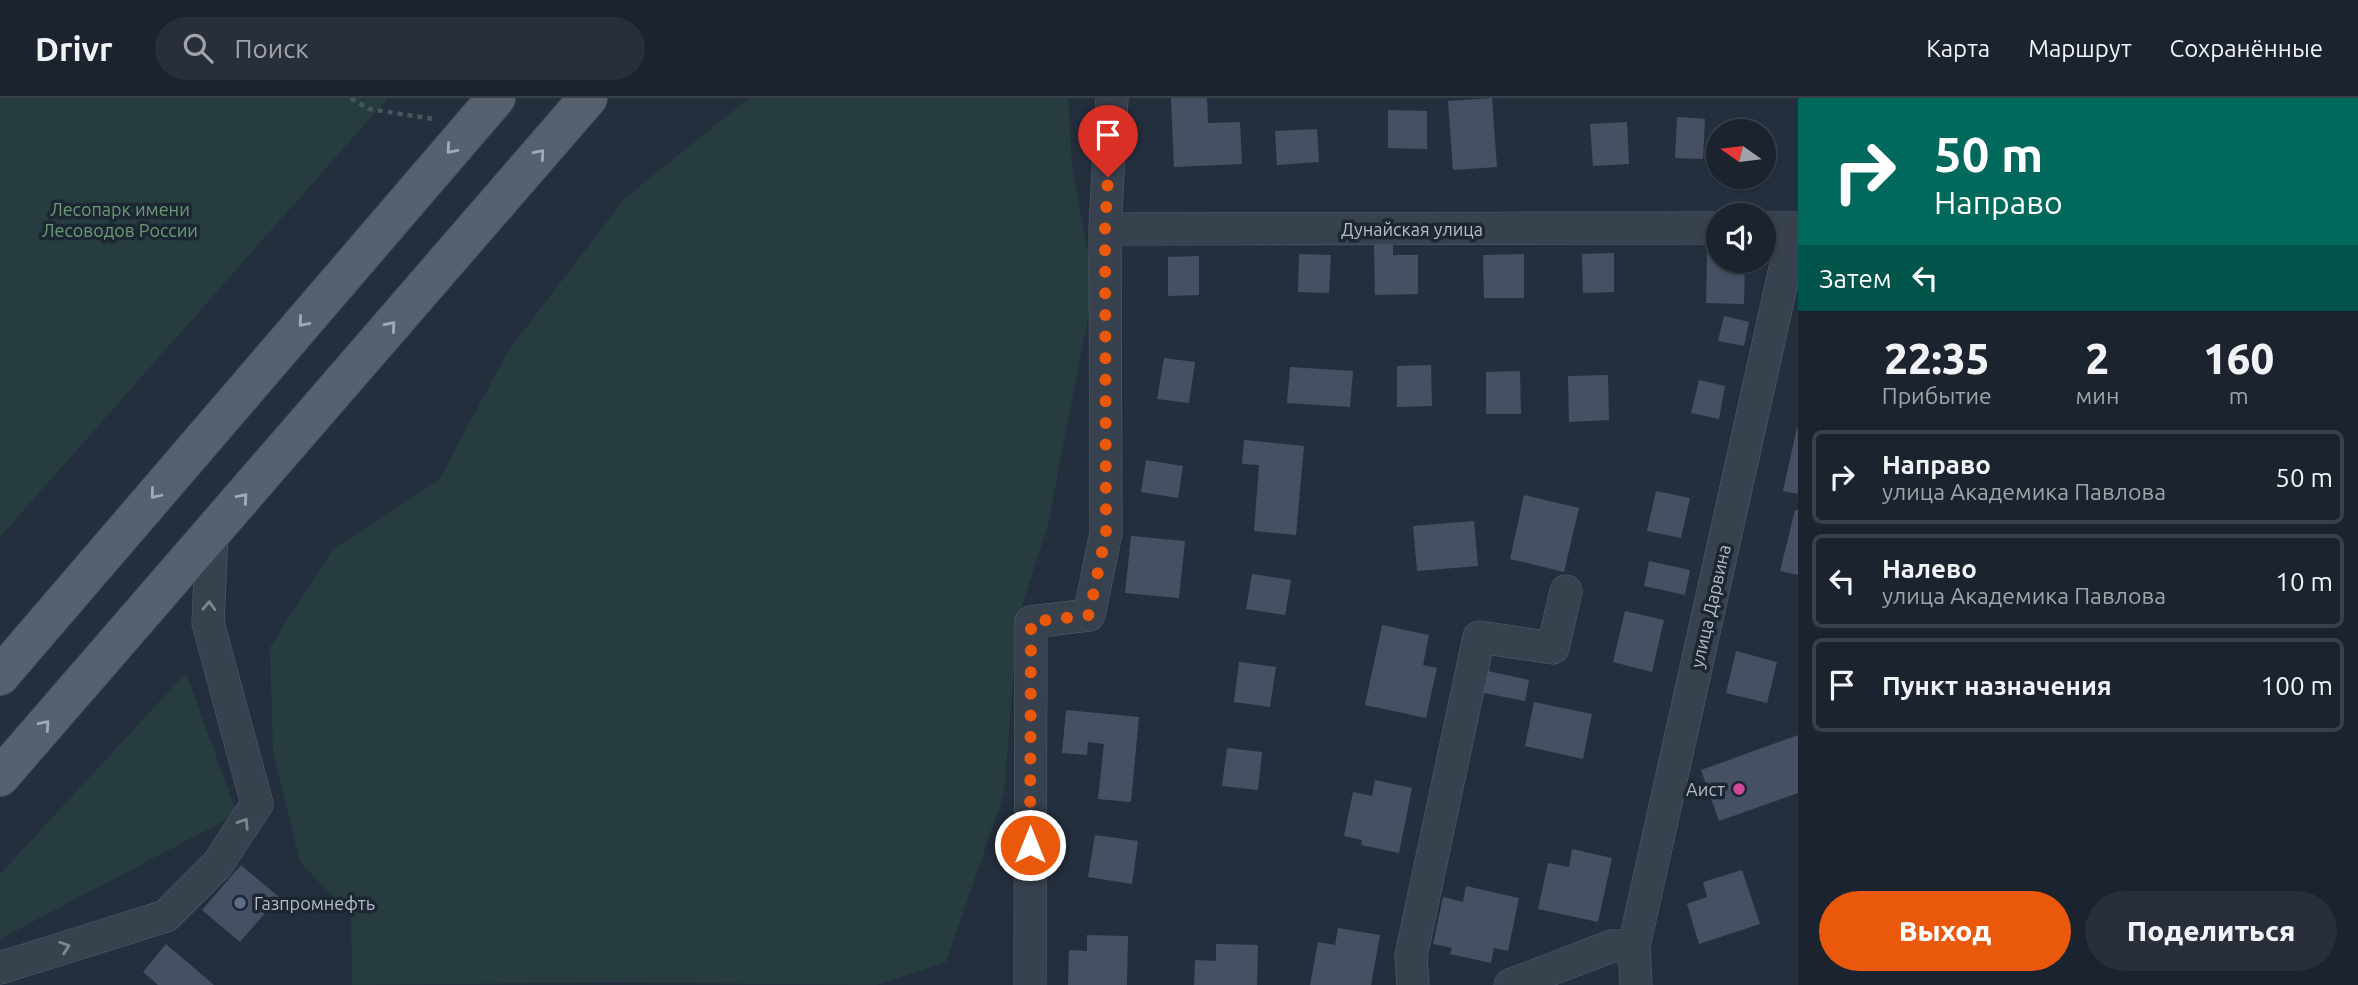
<!DOCTYPE html>
<html lang="ru">
<meta charset="utf-8">
<style>
body{margin:0;font-family:Ubuntu,sans-serif;background:#282f3a;color:#f1f3f6;height:100vh;display:flex;flex-direction:column;font-size:26px;white-space:nowrap}
*{box-sizing:border-box;margin:0}
p{font-size:23px;color:#a0a4aa}
.icon{flex:none;width:38px;height:38px;fill:none;stroke:currentColor;stroke-width:2;stroke-linecap:round;stroke-linejoin:round}
.map{position:relative;flex:1;overflow:hidden}
.side{display:flex;flex-direction:column;background:#1b232e;width:560px}
.side>*{flex:none}
.guide{background:#00695c;color:#fff;overflow:hidden}
.needle{width:46px;rotate:284deg}
.tools{position:absolute;left:1706px;top:21px;display:grid;gap:14px}
.tools a{display:grid;place-items:center;width:70px;height:70px;border-radius:50%;background:#1b232e;box-shadow:0 2px 5px #0004,0 0 0 2px #39404a;font-size:35px}
.pin{position:absolute;display:grid;place-items:center;width:60px;height:60px;color:#fff;margin:-72px -30px;border-radius:50% 50% 50% 0;rotate:-45deg;box-shadow:0 0 7px #0007}
.pin .icon{rotate:45deg}
.me{position:absolute;width:77px;margin:-38px;rotate:0deg;stroke-linejoin:round;filter:drop-shadow(0 0 5px #0008)}
.turn{display:flex;align-items:center;gap:24px;height:147px;padding:0 21px;font-size:32px}
.turn .icon{width:91px;height:91px;stroke-width:2.5}
.turn b{display:block;font-size:49px;line-height:60px}
.then{display:flex;align-items:center;height:66px;padding:0 21px;background:#0003;gap:14px;font-size:26px}
.eta{display:flex;justify-content:space-evenly;align-items:center;height:119px;text-align:center}
.eta b{font-size:42px;font-weight:800;line-height:49px}
.primary-button{display:flex;gap:14px;margin-top:auto;padding:14px 21px}
.primary-button a{flex:1;height:80px;border-radius:42px;background:#ea580c;color:#fff;font-size:28px;font-weight:800;line-height:80px;text-align:center}
.primary-button a+a{background:#282f3a;color:#f1f3f6}
ul{padding:0;list-style:none}
li{display:flex;align-items:center;gap:21px;height:94px;margin:0 14px 10px;padding:0 7px;border:4px solid #39404a;border-radius:10px}
li div{flex:1}
li b{display:block;font-size:26px}
li em{font-style:normal}
header{display:flex;align-items:center;gap:42px;box-sizing:border-box;height:98px;padding:0 35px;background:#1b232e;border-bottom:2px solid #39404a}
header strong{font-size:33px}
nav{display:flex;gap:38px;margin-inline-start:auto;font-size:24px}
.search{width:490px;height:63px;background:#282f3a;display:flex;align-items:center;gap:18px;box-sizing:border-box;padding:0 24px;border-radius:38px;color:#a0a4aa;font-size:26px}
main{display:flex;flex:1;min-height:0}
.map>svg:first-child{display:block}
.green{fill:#263c3f}
.building{fill:#455162}
.lines{fill:none;stroke-linecap:round;stroke-linejoin:round}
.minor-casing{stroke:#565f6c;stroke-width:33}
.major-casing{stroke:#414a57;stroke-width:40}
.path{stroke:#44595c;stroke-width:4.5;stroke-dasharray:5 5;stroke-linecap:butt}
.minor{stroke:#38414e;stroke-width:32}
.major{stroke:#56606e;stroke-width:38}
.oneway{stroke:#a1aab7}
.oneway2{stroke:#7c8592}
.route{stroke:#ea580c;stroke-width:12;stroke-dasharray:0 21.6}
.hotel-dot{fill:#d1479c;stroke:#1d2633;stroke-width:2.5}
.service-dot{fill:#5c6f8a;stroke:#1d2633;stroke-width:2.5}
.labels{text-anchor:middle;dominant-baseline:central;stroke-width:7;stroke-linejoin:round;paint-order:stroke}
.park-label{font-size:18px;fill:#6b9a76;stroke:#1d2633}
.street-label{font-size:18px;fill:#b4bcc9;stroke:#1d2633}
.poi-label{font-size:18px;fill:#b4bcc9;stroke:#1d2633;text-anchor:end}
</style>
<header>
<strong>Drivr</strong>
<div class="search"><svg class="icon" aria-label="search" viewBox="0 0 24 24"><circle cx="10" cy="10" r="6"/><path d="M15 15l6 6"/></svg>Поиск</div>
<nav><a>Карта</a><a>Маршрут</a><a>Сохранённые</a></nav>
</header>
<main>
<div class="map">
<svg width="1798" height="887" viewBox="0 0 1798 887">
<rect width="100%" height="100%" fill="#242f3e"/>
<path class="green" d="M0 0H388L0 439Z
M749 0H1068L1072 68 1094 188 1048 427 1018 520 1004 696 946 864 876 887 609 884 352 887 351 818 300 764 273 655 270 549 333 451 439 382 508 253 625 100Z
M186 575 237 716 0 841V776Z"/>
<path class="building" d="M1171 0H1207L1208 25 1240 24 1242 66 1174 69Z
M1492 0 1497 69 1453 72 1448 3Z
M1388 12 1427 13V51L1388 50Z
M1677 19 1705 21 1703 61 1675 60Z
M1627 24 1629 66 1593 68 1590 26Z
M1722 25 1760 28 1759 33H1721Z
M1317 31 1319 64 1277 67 1275 33Z
M1393 145V157H1418V196L1375 197 1374 146Z
M1614 155V194L1583 195 1582 156Z
M1299 156 1331 157 1329 195 1298 194Z
M1524 156V200H1484L1483 157Z
M1707 156H1718V163H1745L1744 206 1706 205Z
M1199 158V197L1168 198V159Z
M1724 218 1749 224 1744 248 1718 243Z
M1164 260 1195 264 1189 305 1157 301Z
M1431 267 1432 308 1397 309V268Z
M1290 269 1353 273 1350 309 1287 305Z
M1520 273 1521 316H1486V274Z
M1608 277 1609 322 1569 324 1568 278Z
M1699 282 1725 288 1719 321 1691 315Z
M1797 330H1798V396L1783 393Z
M1244 342 1304 348 1296 437 1254 433 1259 367 1242 366Z
M1146 362 1183 368 1178 400 1141 394Z
M1656 393 1690 400 1681 440 1647 433Z
M1524 397 1579 410 1564 474 1510 461Z
M1795 412H1798V477L1780 473Z
M1474 423 1478 468 1417 473 1413 428Z
M1131 438 1185 443 1179 500 1125 495Z
M1649 463 1690 472 1685 497 1644 488Z
M1252 476 1291 482 1285 517 1246 511Z
M1625 513 1664 522 1652 574 1613 564Z
M1382 527 1429 537 1423 567 1437 570 1426 620 1365 607Z
M1736 553 1777 564 1767 605 1726 595Z
M1239 564 1276 569 1270 609 1234 604Z
M1483 572 1529 582 1525 603 1479 594Z
M1534 604 1592 616 1583 661 1525 648Z
M1066 612 1139 619 1131 704 1098 701 1104 646 1088 644 1087 657 1062 655Z
M1798 637V695L1719 723 1701 672Z
M1227 650 1262 654 1258 692 1222 688Z
M1375 682 1412 690 1399 755 1361 747 1362 742 1344 738 1353 694 1372 698Z
M1095 737 1138 743 1132 786 1088 779Z
M1572 751 1612 760 1598 824 1538 811 1548 765 1569 769Z
M241 767 279 799 240 844 202 812Z
M1742 772 1760 826 1699 846 1687 806 1707 799 1703 784Z
M1466 788 1519 800 1508 853 1494 850 1491 865 1450 856 1452 850 1433 846 1443 799 1463 804Z
M1338 830 1380 837 1371 887H1310L1318 844 1335 847Z
M1087 837 1128 838 1127 887H1068L1069 852 1087 853Z
M166 846 214 887H158L143 874Z
M1216 846 1258 847 1257 887H1194L1195 862 1216 863Z"/>
<g class="lines">
<defs>
<path id="minor" d="M1764 130H1798
M1105 131 1718 130
M0 870 166 818 217 767 257 706 208 525 212 435
M1030 887 1031 524 1089 517 1106 435 1105 131 1112 0
M1413 887 1411 858 1479 539 1553 550 1566 493
M1510 887 1612 848H1634
M1636 887 1634 848 1794 130"/>
<path id="major" d="M0 578 496 0
M0 679 588 0"/>
</defs>
<use href="#minor" class="minor-casing"/>
<use href="#major" class="major-casing"/>
<path class="path" d="M351 0 369 11 434 21"/>
<use href="#minor" class="minor"/>
<use href="#major" class="major"/>
</g>
<defs><path id="oneway-chevron" d="M-2-3.5L2.5 0L-2 3.5" fill="none" stroke-width="1.6" stroke-linecap="round" stroke-linejoin="round" transform="scale(1.75)"/></defs>
<g class="oneway">
<use href="#oneway-chevron" transform="translate(451 51) rotate(131)"/>
<use href="#oneway-chevron" transform="translate(540 56) rotate(-49)"/>
<use href="#oneway-chevron" transform="translate(303 224) rotate(131)"/>
<use href="#oneway-chevron" transform="translate(391 228) rotate(-49)"/>
<use href="#oneway-chevron" transform="translate(155 396) rotate(130)"/>
<use href="#oneway-chevron" transform="translate(243 400) rotate(-49)"/>
<use href="#oneway-chevron" transform="translate(45 627) rotate(-49)"/>
</g>
<g class="oneway2">
<use href="#oneway-chevron" transform="translate(209 508) rotate(-88)"/>
<use href="#oneway-chevron" transform="translate(244 725) rotate(-57)"/>
<use href="#oneway-chevron" transform="translate(65 849) rotate(-18)"/>
</g>
<g class="lines">
<path class="route" d="M1030 747 1031 524 1089 517 1106 435 1105 131 1108 79"/>
</g>
<circle class="hotel-dot" cx="1739" cy="691" r="7"/>
<circle class="service-dot" cx="240" cy="805" r="7"/>
<g class="labels">
<g class="park-label">
<text x="120" y="111">Лесопарк имени<tspan x="120" dy="21">Лесоводов России</tspan></text>
</g>
<g class="street-label">
<text x="1412" y="131">Дунайская улица</text>
<text transform="translate(1710 508) rotate(-77)">улица Дарвина</text>
</g>
<g class="poi-label">
<text x="1725" y="691">Аист</text>
<text x="254" y="805" text-anchor="start">Газпромнефть</text>
</g>
</g>
</svg>
<div class="tools">
<a><svg class="needle" viewBox="-14 -14 28 28"><path d="M0-13l5 13h-10z" fill="#e53935"/><path d="M0 13l5-13h-10z" fill="#a0a4aa"/></svg></a>
<a><svg class="icon" aria-label="sound" viewBox="0 0 24 24"><path d="M4 9h4l5-4v14l-5-4H4zM17 9q2 3 0 6"/></svg></a>
</div>
<div class="pin" style="left:1108px;top:79px;background:#d93025"><svg class="icon" aria-label="arrive" viewBox="0 0 24 24"><path d="M6 21V4h12l-3 4 3 4H6"/></svg></div>
<svg class="me" style="left:1030px;top:747px" viewBox="-20 -20 40 40"><circle r="17" fill="#ea580c" stroke="#fff" stroke-width="3"/><path d="M0-11L8 9 0 5-8 9z" fill="#fff"/></svg>
</div>
<section class="side">
<div class="guide">
<div class="turn"><svg class="icon" aria-label="right" viewBox="0 0 24 24"><path d="M7 20v-9h11M14 6l5 5-5 5"/></svg><div><b>50 m</b>Направо</div></div>
<div class="then">Затем<svg class="icon" aria-label="left" viewBox="0 0 24 24"><path d="M17 20v-9H6M10 6l-5 5 5 5"/></svg></div>
</div>
<div class="eta">
<div><b>22:35</b><p>Прибытие</p></div>
<div><b>2</b><p>мин</p></div>
<div><b>160</b><p>m</p></div>
</div>
<ul>
<li><svg class="icon" aria-label="right" viewBox="0 0 24 24"><path d="M7 20v-9h11M14 6l5 5-5 5"/></svg><div><b>Направо</b><p>улица Академика Павлова</p></div><em>50 m</em></li>
<li><svg class="icon" aria-label="left" viewBox="0 0 24 24"><path d="M17 20v-9H6M10 6l-5 5 5 5"/></svg><div><b>Налево</b><p>улица Академика Павлова</p></div><em>10 m</em></li>
<li><svg class="icon" aria-label="arrive" viewBox="0 0 24 24"><path d="M6 21V4h12l-3 4 3 4H6"/></svg><div><b>Пункт назначения</b></div><em>100 m</em></li>
</ul>
<div class="primary-button"><a>Выход</a><a>Поделиться</a></div>
</section>
</main>
